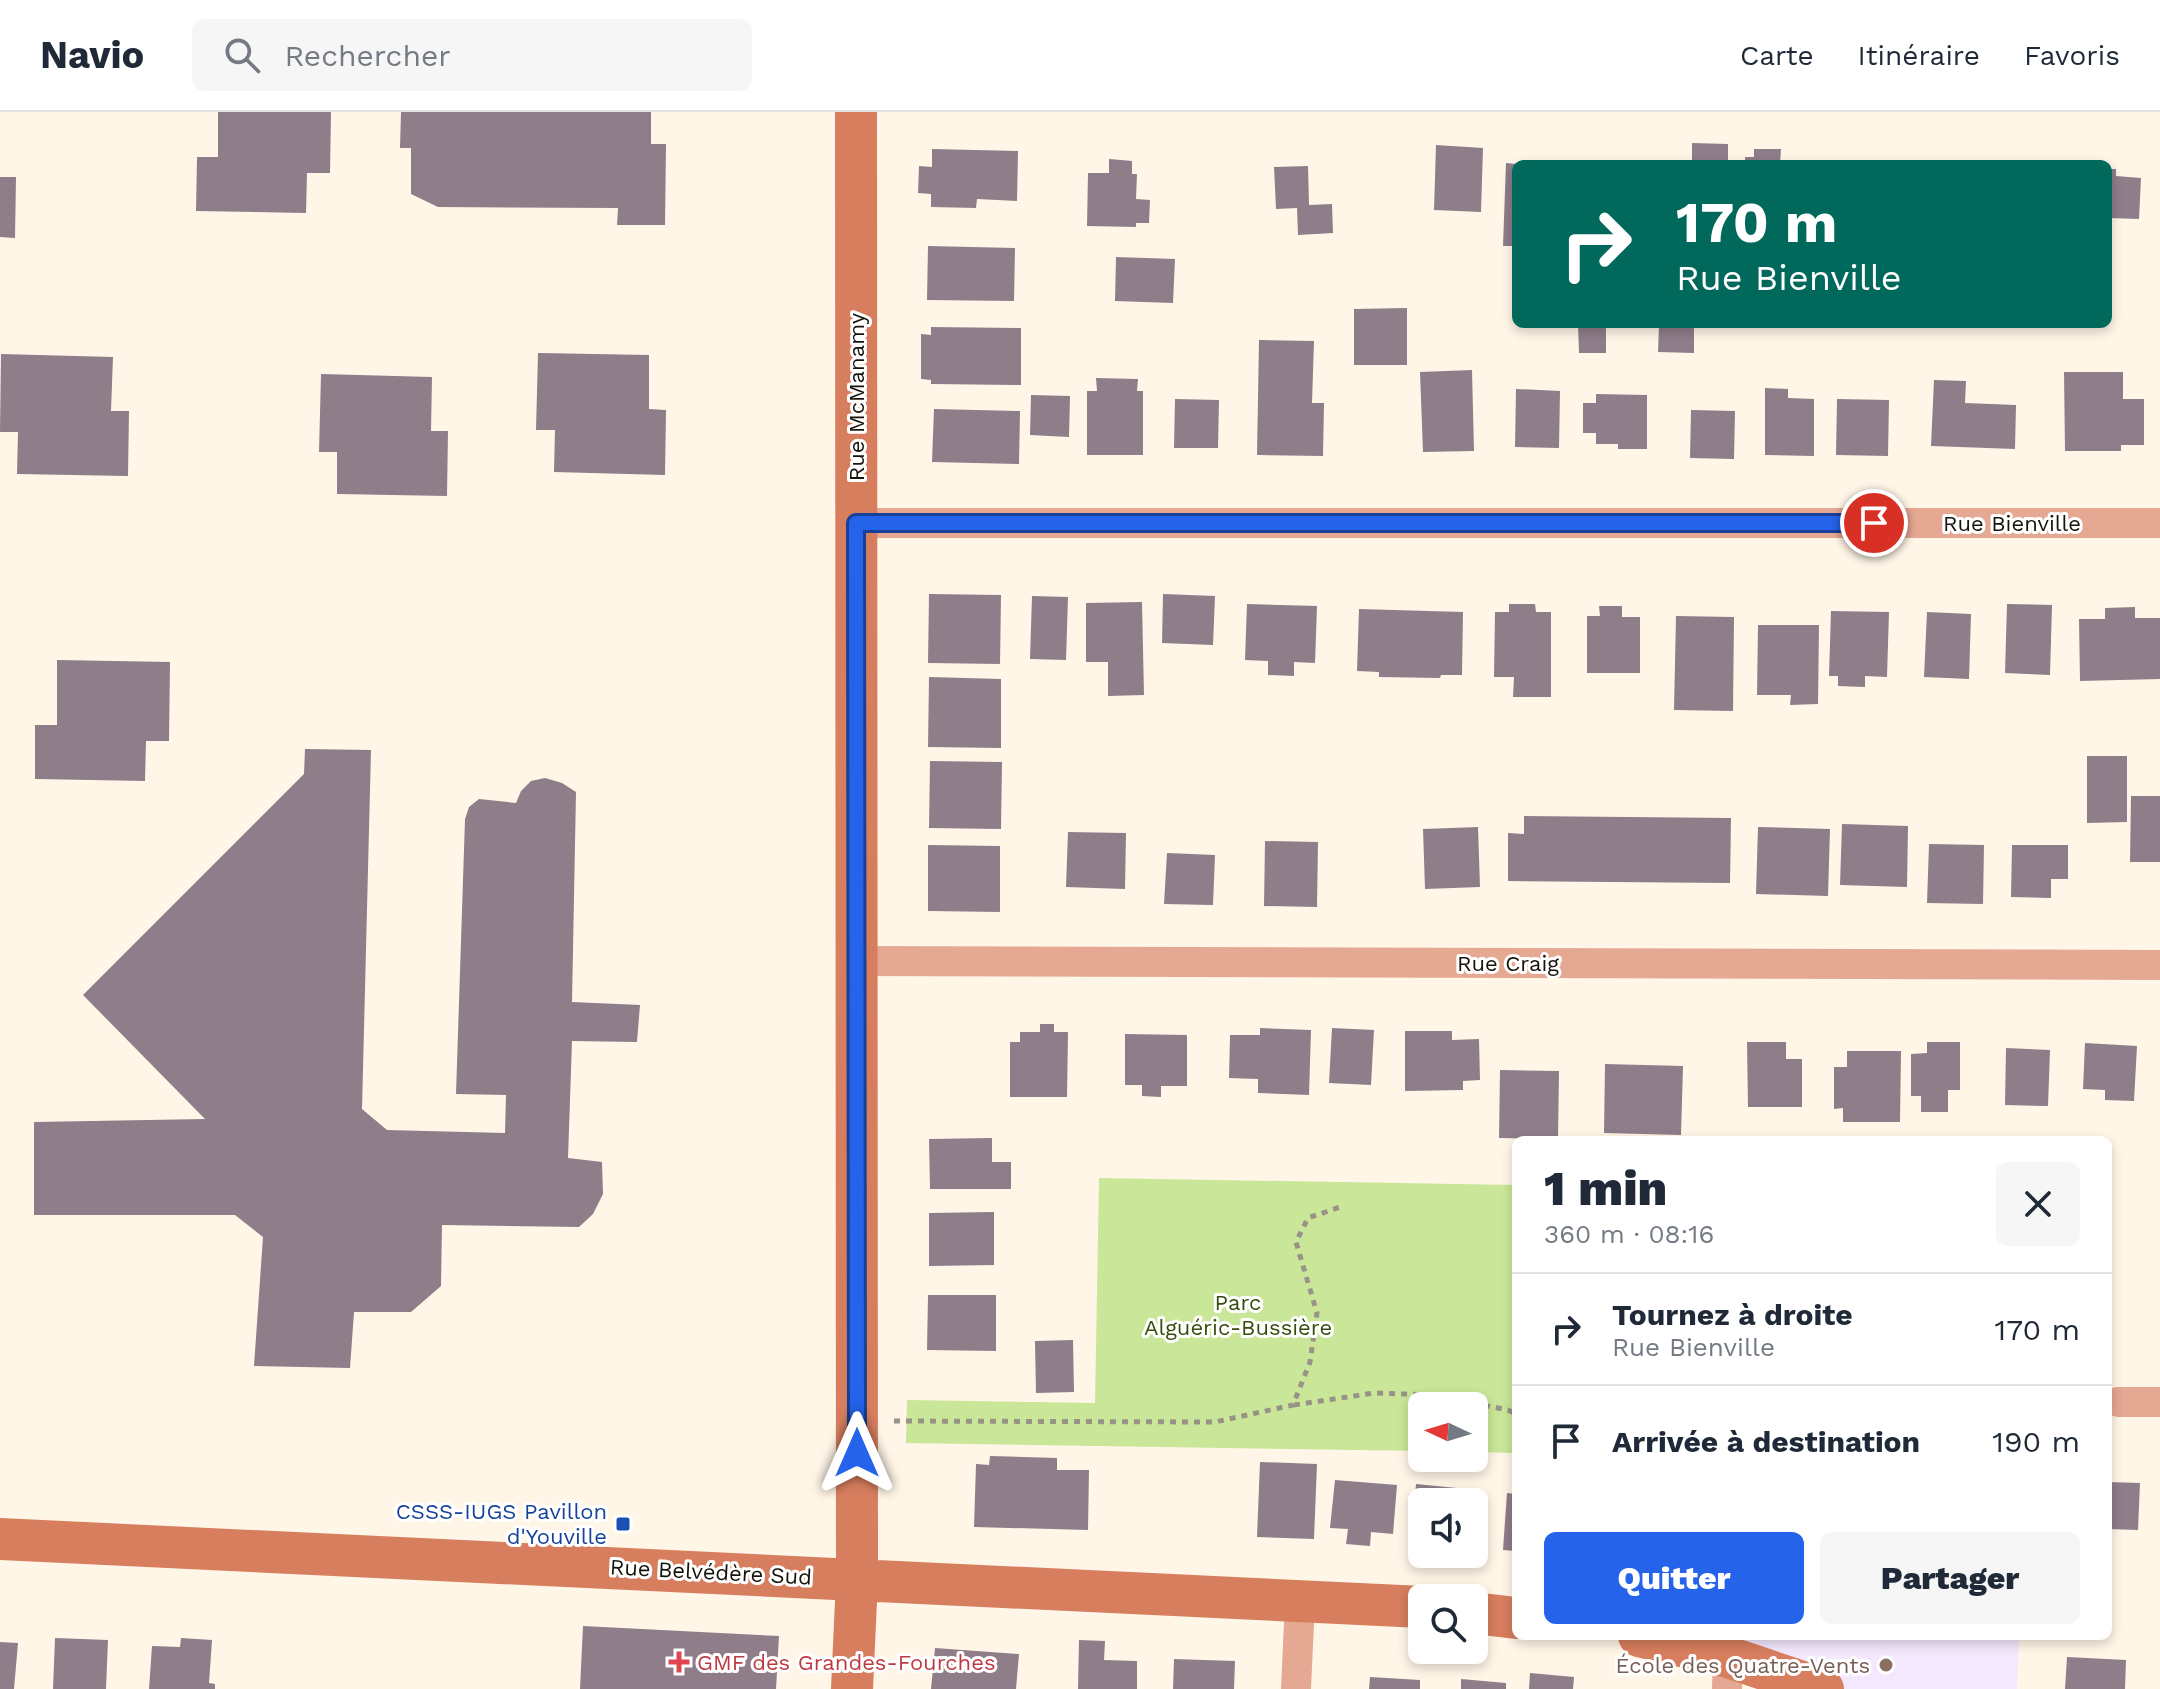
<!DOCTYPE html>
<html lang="fr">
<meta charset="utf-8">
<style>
body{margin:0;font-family:"Work Sans",sans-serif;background:#f6f6f7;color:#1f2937;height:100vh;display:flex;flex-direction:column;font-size:30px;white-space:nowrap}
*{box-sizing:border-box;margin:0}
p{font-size:26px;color:#747a83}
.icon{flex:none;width:44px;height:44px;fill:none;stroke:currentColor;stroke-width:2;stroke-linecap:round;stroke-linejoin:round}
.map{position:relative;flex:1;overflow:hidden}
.drawer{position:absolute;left:1512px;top:1024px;width:600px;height:504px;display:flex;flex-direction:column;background:#fff;border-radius:12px;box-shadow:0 4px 12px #0003}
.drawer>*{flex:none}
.hud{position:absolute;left:1512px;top:48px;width:600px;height:168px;border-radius:12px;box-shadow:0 4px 12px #0003;background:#00695c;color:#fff;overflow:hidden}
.needle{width:52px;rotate:274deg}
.buttons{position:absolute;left:1408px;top:1280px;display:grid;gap:16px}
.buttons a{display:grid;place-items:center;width:80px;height:80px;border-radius:12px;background:#fff;box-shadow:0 4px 12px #0003;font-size:40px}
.pin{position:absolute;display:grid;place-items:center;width:68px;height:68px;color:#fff;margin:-34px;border:4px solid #fff;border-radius:50%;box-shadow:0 2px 8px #0007}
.me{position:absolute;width:88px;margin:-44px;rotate:0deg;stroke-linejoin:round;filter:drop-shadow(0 0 6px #0008)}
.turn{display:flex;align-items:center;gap:28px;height:168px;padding:0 32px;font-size:36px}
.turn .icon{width:104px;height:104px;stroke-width:2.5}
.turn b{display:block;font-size:56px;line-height:68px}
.round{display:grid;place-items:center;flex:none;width:84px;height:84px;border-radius:12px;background:#f6f6f7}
.head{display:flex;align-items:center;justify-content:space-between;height:136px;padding:0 32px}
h1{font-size:48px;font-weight:800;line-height:60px}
.primary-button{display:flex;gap:16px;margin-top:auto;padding:16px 32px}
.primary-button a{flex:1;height:92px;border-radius:12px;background:#2563eb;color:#fff;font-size:32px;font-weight:800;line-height:92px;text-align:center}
.primary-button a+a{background:#f6f6f7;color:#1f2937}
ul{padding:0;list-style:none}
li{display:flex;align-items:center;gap:24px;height:112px;padding:0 32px;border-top:2px solid #e0e1e3}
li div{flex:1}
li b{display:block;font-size:30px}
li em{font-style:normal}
header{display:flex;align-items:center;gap:48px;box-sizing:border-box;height:112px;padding:0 40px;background:#fff;border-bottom:2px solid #e0e1e3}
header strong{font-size:38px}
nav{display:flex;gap:44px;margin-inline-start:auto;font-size:28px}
.search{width:560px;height:72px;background:#f6f6f7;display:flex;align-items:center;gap:20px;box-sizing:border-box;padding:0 28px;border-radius:12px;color:#747a83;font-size:30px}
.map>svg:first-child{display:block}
.education{fill:#f3e8fd}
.green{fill:#cae799}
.building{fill:#8f7d89}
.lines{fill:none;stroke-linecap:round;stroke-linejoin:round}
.path{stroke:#999287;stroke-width:5;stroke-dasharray:6 6;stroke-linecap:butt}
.street{stroke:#e5a892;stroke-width:30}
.secondary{stroke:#d77e5e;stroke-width:42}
.route-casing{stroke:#184099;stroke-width:20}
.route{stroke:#2563eb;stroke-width:14}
.transit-dot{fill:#1a4fb4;stroke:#fff;stroke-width:3}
.health-dot{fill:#e0444e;stroke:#fff;stroke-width:3}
.education-dot{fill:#8d6e63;stroke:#fff;stroke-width:3}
.labels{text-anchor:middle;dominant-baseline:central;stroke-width:6;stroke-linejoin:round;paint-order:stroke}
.street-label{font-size:22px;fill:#16120c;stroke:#fff}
.park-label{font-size:22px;fill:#394b0d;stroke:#fff}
.transit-label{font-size:22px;fill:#164399;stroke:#fff;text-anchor:end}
.health-label{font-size:22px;fill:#be3a42;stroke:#fff;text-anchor:start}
.education-label{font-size:22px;fill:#785e54;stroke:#fff;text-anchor:end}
</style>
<header>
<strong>Navio</strong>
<div class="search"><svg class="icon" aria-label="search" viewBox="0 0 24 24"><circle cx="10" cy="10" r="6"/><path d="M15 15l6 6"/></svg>Rechercher</div>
<nav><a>Carte</a><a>Itinéraire</a><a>Favoris</a></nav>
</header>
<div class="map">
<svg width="2160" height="1577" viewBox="0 0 2160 1577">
<rect width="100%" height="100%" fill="#fff6e7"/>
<path class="education" d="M1729 1524H2019L2017 1577H1823Z"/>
<path class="green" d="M1099 1066 1516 1073V1341L1474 1340V1294H1422V1339L906 1331 907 1288 1095 1291Z"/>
<path class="building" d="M218 0H331L330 61H307L306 101 196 99 197 45H218Z
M401 0H651V32H666L665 113H617L618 96 438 95 411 82V36H400Z
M1692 31 1728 32V52H1692Z
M1436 33 1483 36 1481 100 1434 98Z
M932 37 1018 39 1017 89 977 87 976 96 931 95V82L918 81 919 54 932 55Z
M1754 37H1781L1780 52H1745V45H1754Z
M1109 47 1132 49V62H1137L1136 87 1150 88 1149 111H1136V115L1087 114 1088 61H1109Z
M1506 51 1516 52V134H1503Z
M1308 54 1309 93 1332 92 1333 121 1298 123 1297 96 1276 97 1274 55Z
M2108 57H2116V64L2141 66 2139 107 2108 106Z
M0 65H16L15 126 0 125Z
M928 134 1015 136 1014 189 927 188Z
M1116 145 1175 147 1173 191 1115 189Z
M1407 196V253H1354V197Z
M1578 212H1606V241H1579Z
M1659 212H1694V241L1658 240Z
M931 215 1021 216V273L931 272V268L921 267V222L931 223Z
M1259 228 1314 229 1312 291H1324L1323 344 1257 343Z
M538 241 649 243V297L666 298 665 363 554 360 555 318H536Z
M1 242 113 245 111 299H129L128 364 17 362 18 320H0Z
M1472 258 1474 339 1423 340 1420 260Z
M2064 260H2123V287H2144V333H2121V339H2065Z
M321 262 432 265 431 319H448L447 384 337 382V340H319Z
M1096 266 1138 267 1137 279H1143V343H1087V279H1097Z
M1934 268 1966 269 1965 291 2016 293 2015 337 1931 334Z
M1765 276 1788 277V286L1814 287V344L1765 343Z
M1516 277 1560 279 1559 336 1515 335Z
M1596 282 1647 283V337H1618V332H1596V321H1583V291H1596Z
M1031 283 1070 284 1069 325 1030 323Z
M1175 287 1219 288 1218 336H1174Z
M1837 287 1889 288 1888 344 1836 343Z
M934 297 1020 299 1019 352 932 350Z
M1691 298 1735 299 1734 347 1690 346Z
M929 482 1001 483 1000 552 928 551Z
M1163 482 1215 484 1213 533 1162 531Z
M1032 484 1068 485 1066 548 1030 547Z
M1142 490 1144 583 1108 584V550H1086V491Z
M1247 492 1317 494 1315 551 1294 550V564L1268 563V549L1245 548Z
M1509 492H1535L1536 500H1551V585H1513L1514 565H1494L1495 500H1509Z
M2007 492 2052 493 2050 563 2005 561Z
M1599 494H1622V505H1640V561H1587V504H1600Z
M2135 495V506H2160V567L2080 569 2079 507H2105V496Z
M1359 497 1463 500 1462 563H1441L1440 566 1379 565V560L1357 559Z
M1831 499 1889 500 1887 565 1865 564V575L1838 574V564H1829Z
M1927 500 1971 502 1969 567 1924 565Z
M1676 504 1734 505 1733 599 1674 598Z
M1758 513H1819L1818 592 1790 593 1791 583H1757Z
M57 548 170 550 169 629H146L145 669 35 667V613H57Z
M929 565 1001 567V636L928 635Z
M305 637 371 638 362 997 387 1018 505 1021 506 983 456 982 465 707 469 695 479 687 516 691 521 679 531 669 545 666 562 671 576 680 572 890 640 893 637 930 572 929 568 1046 602 1050 603 1082 593 1102 579 1115 442 1113 441 1174 411 1200H354L350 1256 254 1254 263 1125 235 1103H34V1010L205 1007 83 883 304 662Z
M2087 644H2127V710L2087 711Z
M930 649 1002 650 1001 717 929 716Z
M2131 684H2160V750H2130Z
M1524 704 1731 706 1730 771 1508 769V721L1524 722Z
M1842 712 1908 714 1907 775 1840 773Z
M1478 715 1480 775 1425 777 1423 717Z
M1758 715 1830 717 1828 784 1756 782Z
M1068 720 1126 721 1125 777 1066 775Z
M1265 729 1318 730 1317 795 1264 794Z
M1929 732 1984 733 1983 792 1927 791Z
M928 733 1000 734V800L928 799Z
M2012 733H2068V767H2051V786L2011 785Z
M1167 741 1215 743 1213 793 1164 792Z
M1040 912H1054V920H1068L1067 985H1010V930H1020V920H1040Z
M1260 916 1311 918 1309 983 1258 981V967L1229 966 1230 923H1260Z
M1332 916 1374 918 1371 973 1329 971Z
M1405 919H1452V928L1479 927 1480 968 1463 969V978L1405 979Z
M1125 922 1187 923V974H1161V985L1142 984V973H1125Z
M1747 930H1786V947H1802V995H1748Z
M1927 930H1960V978H1948V1000H1921V984H1911V942L1927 941Z
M2085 931 2137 934 2134 989 2105 988V978L2083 977Z
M2006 936 2050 938 2048 994 2005 993Z
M1847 939H1901L1900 1010H1843V996L1834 997V955H1847Z
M1605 952 1683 954 1681 1023 1604 1021Z
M1500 958 1559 959 1558 1027 1499 1026Z
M992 1026V1050H1011V1077H930L929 1027Z
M994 1100V1153L929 1154V1101Z
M928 1183H996V1239L927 1238Z
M1073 1228 1074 1280 1036 1281 1035 1229Z
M990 1344 1057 1346V1358H1089L1088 1418 974 1415 976 1352 989 1353Z
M1260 1350 1317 1352 1314 1427 1257 1425Z
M1335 1368 1397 1373 1393 1422 1371 1420 1370 1434 1346 1432 1348 1417 1330 1416Z
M2108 1370 2140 1371 2138 1418 2108 1417Z
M1416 1372 1477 1378 1476 1390H1422V1441L1410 1440Z
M1507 1381 1516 1382V1439L1503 1438Z
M583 1514 779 1524 776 1577H580Z
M55 1526 108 1528 106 1577H53Z
M181 1526 212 1528 209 1571 215 1572V1577H149L152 1534 180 1535Z
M1079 1528 1105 1529 1104 1548 1137 1549V1577H1078Z
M0 1530 18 1531 14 1577H0Z
M935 1536 1019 1542 1016 1577H931Z
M2067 1545 2126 1548 2125 1577H2065Z
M1174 1547 1235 1549 1234 1577H1173Z
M1530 1561 1574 1565 1573 1577H1529Z
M1370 1565 1420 1568V1577H1369Z
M1461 1567 1506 1571V1577H1461Z"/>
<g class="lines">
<path class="path" d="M1294 1293 1374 1281 1433 1283 1508 1298 1516 1302
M894 1309 1215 1310 1293 1293 1310 1250 1317 1201 1296 1130 1308 1106 1343 1094"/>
<path class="street" d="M856 411H2160
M857 849 2160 853
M2118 1290H2160
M1296 1577 1300 1489
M1727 1577 1728 1545"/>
<path class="secondary" d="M0 1427 1422 1495
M1474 1501 1516 1506
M1639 1524 1728 1545 1823 1577
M852 1577 857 1467 856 0"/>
</g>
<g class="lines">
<defs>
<path id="route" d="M857 1341 856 411H1874"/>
</defs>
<use href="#route" class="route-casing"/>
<use href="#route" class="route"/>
</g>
<rect class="transit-dot" x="615" y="1404" width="16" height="16" rx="4"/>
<path class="health-dot" d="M675 1538h8v8h8v8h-8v8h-8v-8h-8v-8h8z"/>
<circle class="education-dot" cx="1886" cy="1553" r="8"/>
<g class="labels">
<g class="street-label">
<text transform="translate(856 285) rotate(-90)">Rue McManamy</text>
<text x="2012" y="411">Rue Bienville</text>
<text x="1508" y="851">Rue Craig</text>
<text transform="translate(711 1460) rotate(3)">Rue Belvédère Sud</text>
</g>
<g class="park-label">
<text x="1238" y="1190">Parc<tspan x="1238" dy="25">Alguéric-Bussière</tspan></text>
</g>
<g class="transit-label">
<text x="607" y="1399">CSSS-IUGS Pavillon<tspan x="607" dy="25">d'Youville</tspan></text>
</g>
<g class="health-label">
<text x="697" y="1550">GMF des Grandes-Fourches</text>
</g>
<g class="education-label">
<text x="1870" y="1553">École des Quatre-Vents</text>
</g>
</g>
</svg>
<div class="buttons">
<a><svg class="needle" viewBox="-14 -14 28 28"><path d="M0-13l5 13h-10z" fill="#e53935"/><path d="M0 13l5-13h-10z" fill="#747a83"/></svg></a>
<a><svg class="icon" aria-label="sound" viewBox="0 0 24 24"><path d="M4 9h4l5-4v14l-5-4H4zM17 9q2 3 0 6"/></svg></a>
<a><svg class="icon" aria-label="search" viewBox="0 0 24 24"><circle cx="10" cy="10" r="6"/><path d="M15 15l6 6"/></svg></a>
</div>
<div class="pin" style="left:1874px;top:411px;background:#d93025"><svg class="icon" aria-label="arrive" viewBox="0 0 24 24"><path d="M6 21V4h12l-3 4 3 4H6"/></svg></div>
<svg class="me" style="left:857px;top:1341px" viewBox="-20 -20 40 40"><path d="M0-17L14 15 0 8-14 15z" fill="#2563eb" stroke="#fff" stroke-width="4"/></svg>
<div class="hud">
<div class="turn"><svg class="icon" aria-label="right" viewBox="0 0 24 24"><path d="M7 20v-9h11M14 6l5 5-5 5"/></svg><div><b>170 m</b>Rue Bienville</div></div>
</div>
<section class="drawer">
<div class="head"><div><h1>1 min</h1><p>360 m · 08:16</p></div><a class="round"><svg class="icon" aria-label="close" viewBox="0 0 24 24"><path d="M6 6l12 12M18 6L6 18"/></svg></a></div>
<ul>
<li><svg class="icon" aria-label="right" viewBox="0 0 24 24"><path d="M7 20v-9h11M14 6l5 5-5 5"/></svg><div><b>Tournez à droite</b><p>Rue Bienville</p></div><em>170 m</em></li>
<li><svg class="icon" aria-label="arrive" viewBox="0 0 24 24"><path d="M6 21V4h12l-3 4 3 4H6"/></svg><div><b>Arrivée à destination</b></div><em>190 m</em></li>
</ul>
<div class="primary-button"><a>Quitter</a><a>Partager</a></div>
</section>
</div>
